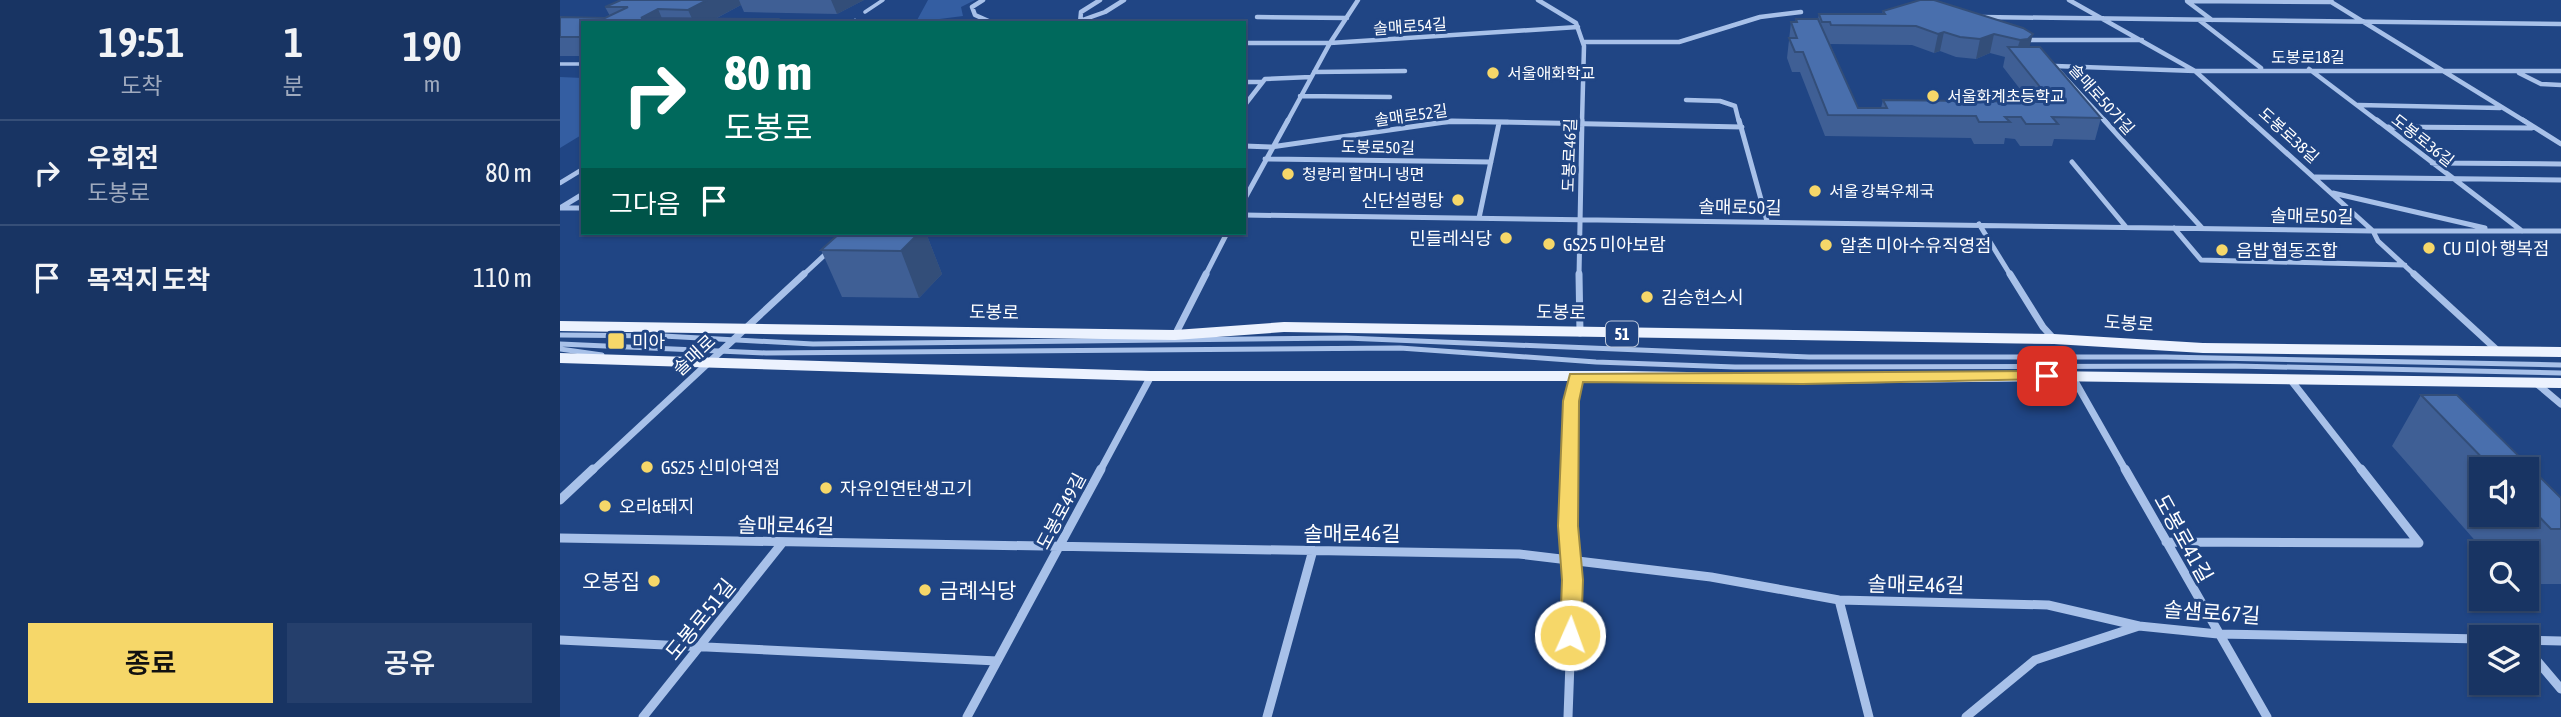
<!DOCTYPE html>
<html lang="ko">
<meta charset="utf-8">
<style>
body{margin:0;font-family:"Asap Condensed","Noto Sans KR",sans-serif;background:#253f6c;color:#f1f3f6;height:100vh;display:flex;flex-direction:column;font-size:26px;white-space:nowrap}
*{box-sizing:border-box;margin:0}
p{font-size:23px;color:#9faabe}
.icon{flex:none;width:38px;height:38px;fill:none;stroke:currentColor;stroke-width:2;stroke-linecap:round;stroke-linejoin:round}
.map{position:relative;flex:1;overflow:hidden}
.details{display:flex;flex-direction:column;background:#183463;width:560px}
.details>*{flex:none}
.top-card{position:absolute;left:21px;top:21px;width:665px;height:214px;border-radius:0px;box-shadow:0 2px 5px #0004,0 0 0 2px #364f78;background:#00695c;color:#fff;overflow:hidden}
.buttons{position:absolute;left:1909px;top:457px;display:grid;gap:14px}
.buttons a{display:grid;place-items:center;width:70px;height:70px;border-radius:0px;background:#183463;box-shadow:0 2px 5px #0004,0 0 0 2px #364f78;font-size:35px}
.pin{position:absolute;display:grid;place-items:center;width:60px;height:60px;color:#fff;margin:-30px;border-radius:14px;box-shadow:0 4px 10px #0006}
.me{position:absolute;width:77px;margin:-38px;rotate:2deg;stroke-linejoin:round;filter:drop-shadow(0 0 5px #0008)}
.turn{display:flex;align-items:center;gap:24px;height:147px;padding:0 28px;font-size:32px}
.turn .icon{width:91px;height:91px;stroke-width:2.5}
.turn b{display:block;font-size:49px;line-height:60px}
.then{display:flex;align-items:center;height:66px;padding:0 28px;background:#0003;gap:14px;font-size:26px}
.eta{display:flex;justify-content:space-evenly;align-items:center;height:119px;text-align:center}
.eta b{font-size:42px;font-weight:600;line-height:49px}
.action{display:flex;gap:14px;margin-top:auto;padding:14px 28px}
.action a{flex:1;height:80px;border-radius:0px;background:#f6d769;color:#111;font-size:28px;font-weight:600;line-height:80px;text-align:center}
.action a+a{background:#253f6c;color:#f1f3f6}
ul{padding:0;list-style:none}
li{display:flex;align-items:center;gap:21px;height:105px;padding:0 28px;border-top:2px solid #364f78}
li div{flex:1}
li b{display:block;font-size:26px}
li em{font-style:normal}
main{display:flex;flex:1;min-height:0}
.map>svg:first-child{display:block}
.green{fill:#345ea2}
.lines{fill:none;stroke-linecap:round;stroke-linejoin:round}
.lane-far2{stroke:#a8c1e9;stroke-width:3.5}
.lane-far1{stroke:#a8c1e9;stroke-width:4.5}
.lane{stroke:#a8c1e9;stroke-width:5}
.street-far3{stroke:#a8c1e9;stroke-width:4.5}
.street-far2{stroke:#a8c1e9;stroke-width:5}
.street-far1{stroke:#a8c1e9;stroke-width:7}
.street{stroke:#a8c1e9;stroke-width:9}
.primary{fill:#ecf2fe;fill-rule:evenodd}
.wall{fill:#3f5f95;fill-rule:evenodd}
.shaded-wall{fill:#334e79}
.building{fill:#496fad;stroke:#334e79;stroke-width:2}
.route{fill:#f6d769;stroke:#a08c44;stroke-width:2}
.poi-dot{fill:#f6d769;stroke:#204584;stroke-width:2.5}
.labels{text-anchor:middle;dominant-baseline:central;stroke-width:6;stroke-linejoin:round;paint-order:stroke}
.far-street-label{font-size:16px;fill:#fff;stroke:#204584}
.far-poi-label{font-size:16px;fill:#fff;stroke:#204584;text-anchor:start}
.shield{fill:#204584;stroke:#bcc7da;stroke-width:2}
.shield-label{font-size:16px;font-weight:bold;fill:#fff}
.poi-label{font-size:18px;fill:#fff;stroke:#204584;text-anchor:start}
.street-label{font-size:18px;fill:#fff;stroke:#204584}
.near-street-label{font-size:21px;fill:#fff;stroke:#204584}
.near-poi-label{font-size:21px;fill:#fff;stroke:#204584;text-anchor:end}
</style>
<main>
<section class="details">
<div class="eta">
<div><b>19:51</b><p>도착</p></div>
<div><b>1</b><p>분</p></div>
<div><b>190</b><p>m</p></div>
</div>
<ul>
<li><svg class="icon" aria-label="right" viewBox="0 0 24 24"><path d="M7 20v-9h11M14 6l5 5-5 5"/></svg><div><b>우회전</b><p>도봉로</p></div><em>80 m</em></li>
<li><svg class="icon" aria-label="arrive" viewBox="0 0 24 24"><path d="M6 21V4h12l-3 4 3 4H6"/></svg><div><b>목적지 도착</b></div><em>110 m</em></li>
</ul>
<div class="action"><a>종료</a><a>공유</a></div>
</section>
<div class="map">
<svg width="2001" height="717" viewBox="0 0 2001 717">
<rect width="100%" height="100%" fill="#204584"/>
<path class="green" d="M368 0H415L401 7 403 16 356 22Z
M0 77 23 78V134L0 148Z"/>
<g class="lines">
<path class="lane-far2" d="M305 12 323 0
M0 64H23"/>
<path class="lane-far1" d="M0 183 23 169"/>
<path class="lane" d="M0 335 103 336 253 344 786 338 1249 357H1605L2001 365
M0 344 206 353 840 348 1036 362 1175 367 1675 366 2001 373
M0 349 42 355"/>
<path class="street-far3" d="M423 0 412 7 415 15 433 23
M978 0 1016 23 1024 46 1022 122
M1509 0 1635 71 1692 122
M1768 0 1966 122
M1627 1 1772 2
M1628 2 1652 20
M697 17 787 18
M1421 17 2001 24
M1639 20 1701 68
M293 23 295 21
M514 23 545 12 564 0
M520 23 521 12 540 0
M1464 40H1582
M1023 42H1119L1200 17 1241 12
M684 43H770L1018 27
M1495 66 1635 71H2001
M1749 69 1819 122
M1498 70 1546 122
M754 72 845 71
M1959 73 1981 84 2001 85
M684 82H702
M740 96 830 97
M1126 100 1160 101 1175 106 1179 122
M1798 105 1940 108
M684 106 705 79 751 77
M727 122 770 43 798 0
M884 122H948"/>
<path class="street-far2" d="M1179 120 1207 221
M1544 120 1642 228
M1690 120 1813 231 1818 241 1856 276
M1817 120 1962 231
M1963 120 2001 144
M1827 127 1972 128
M684 146 711 147 892 121 1182 127
M705 159 931 162
M1512 162 1566 227
M1872 163 2001 164
M1755 177 2001 180
M1773 193 1925 228
M684 200 728 120
M0 208 23 194
M1 208H23
M684 215 1813 231H2001
M919 218 939 123
M1419 224 1451 276
M1614 228 1641 260 1845 265
M242 276 270 250
M645 276 667 233
M1019 276 1022 120"/>
<path class="street-far1" d="M1019 274 1020 333
M1450 274 1483 327 1494 339
M1854 274 1938 351
M615 335 646 274
M1512 376 1566 471
M1730 379 1802 471
M1976 383 2001 404
M32 471 244 274
M540 471 591 376
M1009 471 1011 401 1015 377"/>
<path class="street" d="M1565 469 1707 717
M0 500 33 469
M0 538 959 554 1151 577 1279 600 1488 605 1579 626
M1606 542 1859 543 1801 469
M1279 600 1309 717
M0 640 437 661
M1967 640 2001 641
M1967 649 2001 689
M83 717 223 542
M407 717 541 469
M707 717 753 550
M1008 717 1013 580 1008 526 1009 469
M1406 717 1475 660 1579 626 1658 634 1922 639"/>
<path class="primary" d="M0 321 615 330 724 322 1494 334 1643 343 2001 347V357L1643 353 1494 344 724 332 615 340 0 331Z
M0 353 591 371H1065L1243 374 1487 371 2001 378V388L1487 381 1243 384 1065 381H591L0 363Z"/>
</g>
<path class="wall" d="M61 0H304L277 14 184 12 181 5 155 19 23 23V56H0V17L45 18 50 16 45 7Z
M1323 11 1463 28 1469 47 1541 118 1535 140 1494 139 1492 146H1460L1455 139 1445 138 1444 144H1414L1411 138 1265 136 1240 72H1232L1227 58 1231 22H1235L1236 19H1258L1259 14H1322ZM1270 44 1352 45 1374 53 1380 51 1396 57 1416 59 1430 53 1445 57 1443 67 1470 102 1323 100 1321 108H1298Z
M280 233H366L382 274 359 298 282 297 261 250Z
M1861 395H1897L2001 498V584H1967V553H1926L1832 446ZM1922 469H1967V514H1922Z"/>
<path class="shaded-wall" d="M147 0H179L181 5 147 23H134L128 10Z
M271 0H304L277 14Z
M98 9 104 23 81 18Z
M1384 32 1380 51 1374 53 1378 34Z
M1434 34 1430 53 1416 59 1420 39Z
M1473 34 1468 53 1455 56 1460 40Z
M359 233H366L382 274 359 298 341 251Z"/>
<path class="building" d="M61 0H147L128 10 98 9 81 18 217 19 210 23H23V37H0V17L45 18 68 7H45Z
M1360 0H1374L1463 28 1473 34 1468 39 1460 40 1434 34 1420 39 1400 37 1384 32 1378 34 1356 26 1271 25 1270 22H1262L1259 14H1325L1323 11Z
M1236 19H1258L1298 108H1327L1323 100 1492 102 1448 47H1480L1541 118 1492 117 1498 124H1466L1461 117H1445L1450 122H1419L1416 116 1268 115 1243 52H1235L1229 38H1237L1231 22H1237Z
M280 233H359L341 251 261 250Z
M1861 395H1897L2001 498V529H1991L1967 504V469H1933Z"/>
<path class="route" d="M1487 371 1495 376 1492 379 1243 384 1023 382 1019 401 1018 526 1023 580 1021 635 1018 641 1010 643 1003 641 1000 635 1002 580 998 526 1003 401 1010 374Z"/>
<g class="poi-dot">
<circle cx="933" cy="73" r="7"/>
<circle cx="1373" cy="96" r="7"/>
<circle cx="728" cy="174" r="7"/>
<circle cx="1255" cy="191" r="7"/>
<circle cx="898" cy="200" r="7"/>
<circle cx="946" cy="238" r="7"/>
<circle cx="989" cy="244" r="7"/>
<circle cx="1266" cy="245" r="7"/>
<circle cx="1869" cy="248" r="7"/>
<circle cx="1662" cy="250" r="7"/>
<circle cx="1087" cy="297" r="7"/>
<rect x="47" y="332" width="18" height="18" rx="3.5"/>
<circle cx="87" cy="467" r="7"/>
<circle cx="266" cy="488" r="7"/>
<circle cx="45" cy="506" r="7"/>
<circle cx="94" cy="581" r="7"/>
<circle cx="365" cy="590" r="7"/>
</g>
<g class="labels">
<g class="far-street-label">
<text transform="translate(850 26) rotate(-4)">솔매로54길</text>
<text x="1748" y="57">도봉로18길</text>
<text transform="translate(1542 99) rotate(48)">솔매로50가길</text>
<text transform="translate(851 115) rotate(-8)">솔매로52길</text>
<text transform="translate(1729 135) rotate(42)">도봉로38길</text>
<text transform="translate(1863 140) rotate(38)">도봉로36길</text>
<text transform="translate(818 147) rotate(1)">도봉로50길</text>
<text transform="translate(1009 155) rotate(-88)">도봉로46길</text>
</g>
<g class="far-poi-label">
<text x="947" y="73">서울애화학교</text>
<text x="1387" y="96">서울화계초등학교</text>
<text x="742" y="174">청량리 할머니 냉면</text>
<text x="1269" y="191">서울 강북우체국</text>
</g>
<rect class="shield" x="1046" y="321.5" width="32" height="25" rx="5"/>
<g class="shield-label">
<text x="1062" y="334">51</text>
</g>
<g class="poi-label">
<text x="884" y="200" text-anchor="end">신단설렁탕</text>
<text x="932" y="238" text-anchor="end">민들레식당</text>
<text x="1003" y="244">GS25 미아보람</text>
<text x="1280" y="245">알촌 미아수유직영점</text>
<text x="1883" y="248">CU 미아 행복점</text>
<text x="1676" y="250">음밥 협동조합</text>
<text x="1101" y="297">김승현스시</text>
<text x="72" y="341">미아</text>
<text x="101" y="467">GS25 신미아역점</text>
<text x="280" y="488">자유인연탄생고기</text>
<text x="59" y="506">오리&amp;돼지</text>
</g>
<g class="street-label">
<text transform="translate(1180 207) rotate(1)">솔매로50길</text>
<text transform="translate(1752 216) rotate(1)">솔매로50길</text>
<text transform="translate(434 312) rotate(1)">도봉로</text>
<text transform="translate(1001 312) rotate(1)">도봉로</text>
<text transform="translate(1569 323) rotate(4)">도봉로</text>
<text transform="translate(134 355) rotate(-43)">솔매로</text>
<text transform="translate(501 511) rotate(-62)">도봉로49길</text>
</g>
<g class="near-street-label">
<text transform="translate(226 525) rotate(1)">솔매로46길</text>
<text x="792" y="533">솔매로46길</text>
<text transform="translate(1624 538) rotate(61)">도봉로41길</text>
<text transform="translate(1356 584) rotate(1)">솔매로46길</text>
<text transform="translate(1652 612) rotate(4)">솔샘로67길</text>
<text transform="translate(140 619) rotate(-51)">도봉로51길</text>
</g>
<g class="near-poi-label">
<text x="80" y="581">오봉집</text>
<text x="379" y="590" text-anchor="start">금례식당</text>
</g>
</g>
</svg>
<div class="buttons">
<a><svg class="icon" aria-label="sound" viewBox="0 0 24 24"><path d="M4 9h4l5-4v14l-5-4H4zM17 9q2 3 0 6"/></svg></a>
<a><svg class="icon" aria-label="search" viewBox="0 0 24 24"><circle cx="10" cy="10" r="6"/><path d="M15 15l6 6"/></svg></a>
<a><svg class="icon" aria-label="layers" viewBox="0 0 24 24"><path d="M12 4l9 5-9 5-9-5zM3 14l9 5 9-5"/></svg></a>
</div>
<div class="pin" style="left:1487px;top:376px;background:#d93025"><svg class="icon" aria-label="arrive" viewBox="0 0 24 24"><path d="M6 21V4h12l-3 4 3 4H6"/></svg></div>
<svg class="me" style="left:1010px;top:635px" viewBox="-20 -20 40 40"><circle r="17" fill="#f6d769" stroke="#fff" stroke-width="3"/><path d="M0-11L8 9 0 5-8 9z" fill="#fff"/></svg>
<div class="top-card">
<div class="turn"><svg class="icon" aria-label="right" viewBox="0 0 24 24"><path d="M7 20v-9h11M14 6l5 5-5 5"/></svg><div><b>80 m</b>도봉로</div></div>
<div class="then">그다음<svg class="icon" aria-label="arrive" viewBox="0 0 24 24"><path d="M6 21V4h12l-3 4 3 4H6"/></svg></div>
</div>
</div>
</main>
